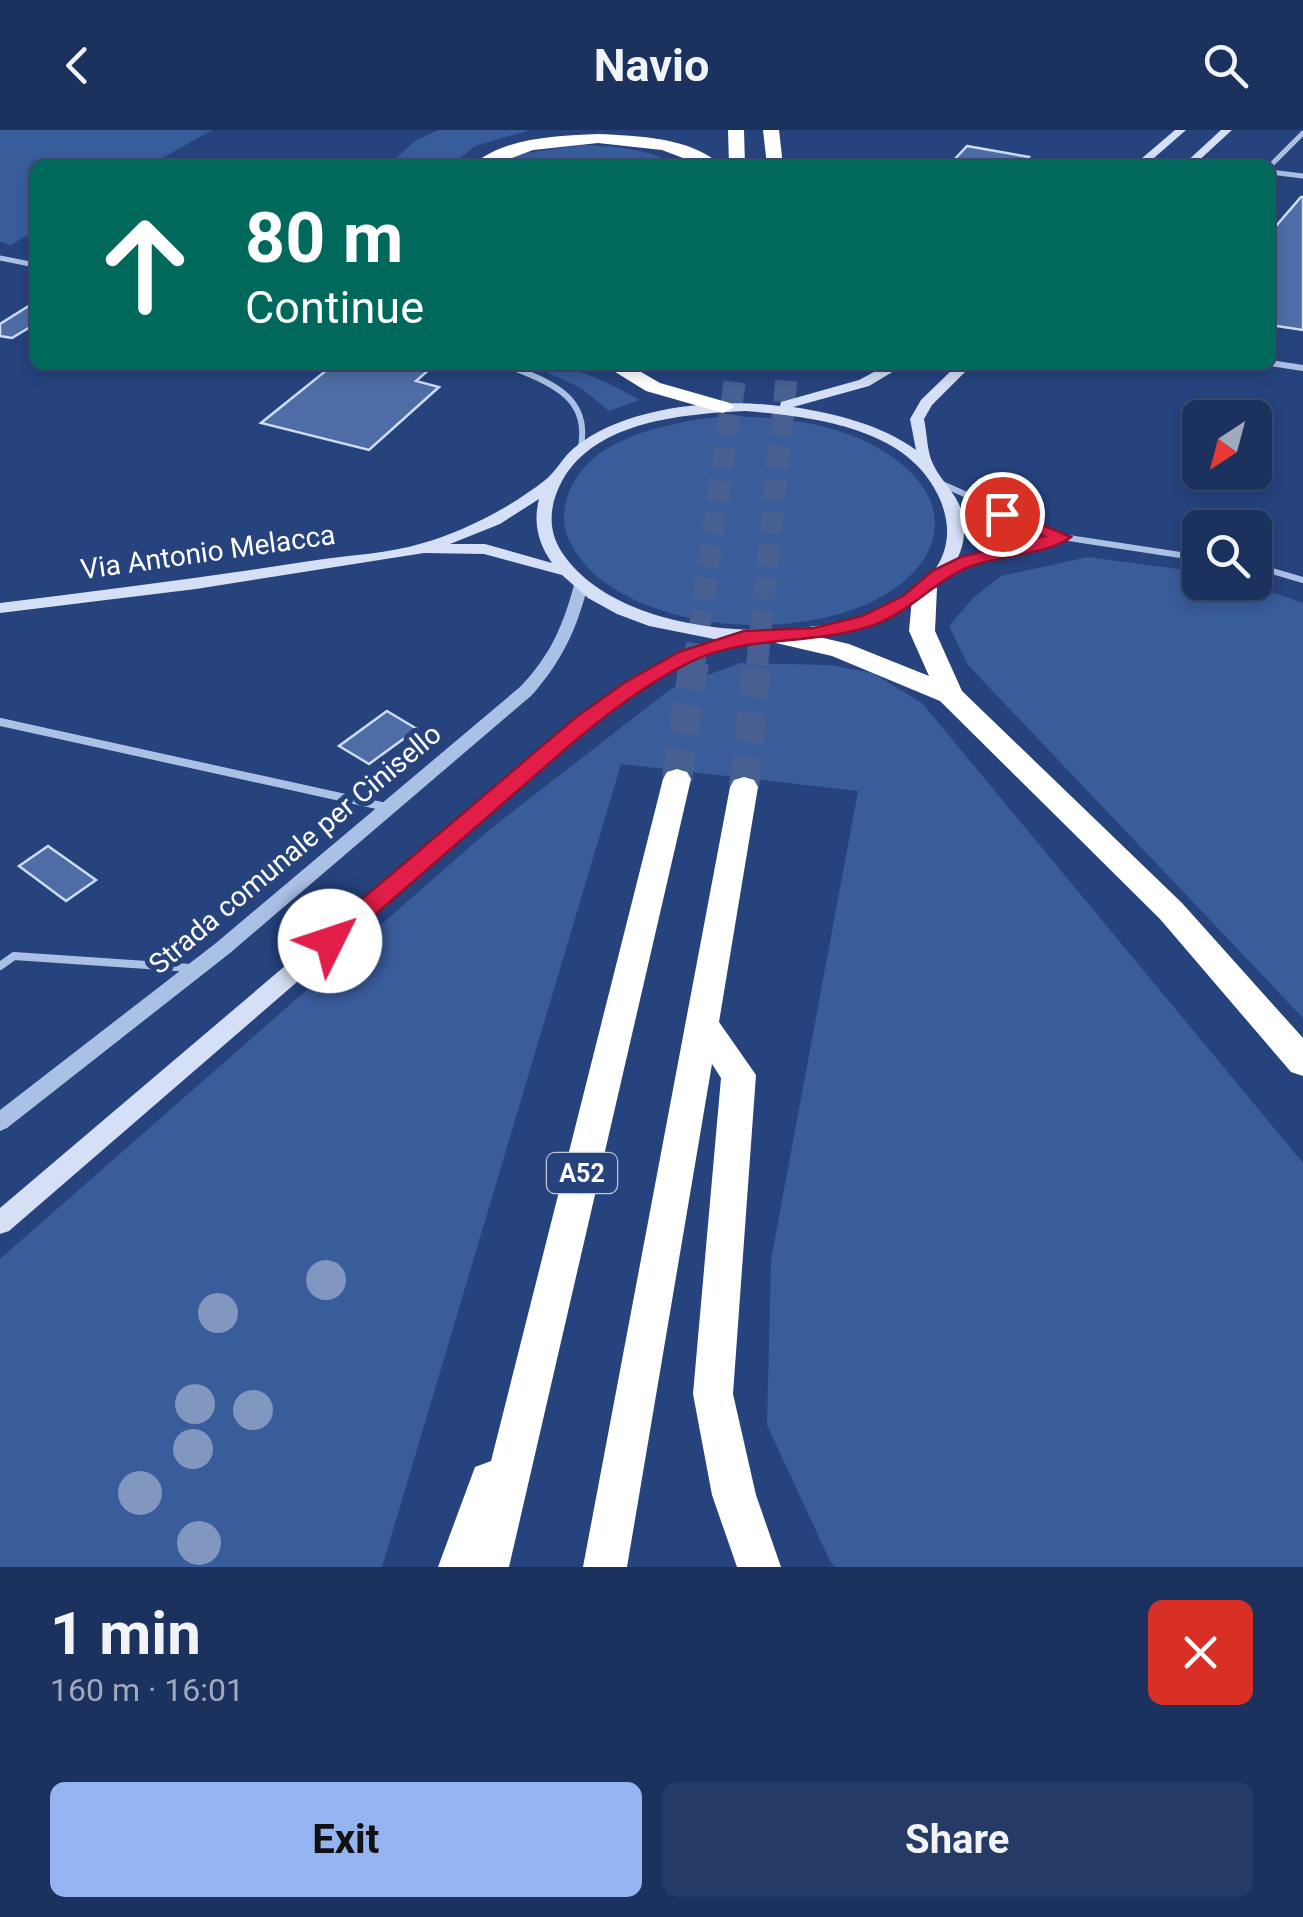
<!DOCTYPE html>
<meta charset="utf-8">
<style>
body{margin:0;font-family:Roboto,sans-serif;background:#253a64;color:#f1f3f6;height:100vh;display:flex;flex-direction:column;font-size:38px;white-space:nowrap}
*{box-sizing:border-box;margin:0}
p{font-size:32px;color:#a0aabc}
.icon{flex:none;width:55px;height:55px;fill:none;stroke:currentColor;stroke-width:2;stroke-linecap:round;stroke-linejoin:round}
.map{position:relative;height:1437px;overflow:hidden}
.sheet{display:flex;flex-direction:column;background:#1c325e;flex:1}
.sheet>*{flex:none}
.banner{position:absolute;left:30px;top:30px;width:1245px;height:210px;border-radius:15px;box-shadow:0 5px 15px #0003,0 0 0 2px #3a4d73;background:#00695c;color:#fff;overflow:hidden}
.needle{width:65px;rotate:216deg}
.tools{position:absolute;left:1182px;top:270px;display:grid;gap:20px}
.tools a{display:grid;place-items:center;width:90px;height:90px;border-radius:15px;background:#1c325e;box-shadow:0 5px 15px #0003,0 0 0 2px #3a4d73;font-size:50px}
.pin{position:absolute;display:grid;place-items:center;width:85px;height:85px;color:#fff;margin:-42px;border:5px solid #fff;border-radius:50%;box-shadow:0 2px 10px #0007}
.me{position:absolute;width:110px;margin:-55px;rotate:49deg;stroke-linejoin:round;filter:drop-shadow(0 0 8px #0008)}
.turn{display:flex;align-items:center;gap:35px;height:210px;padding:0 50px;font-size:45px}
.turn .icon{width:130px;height:130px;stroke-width:2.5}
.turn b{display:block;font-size:70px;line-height:85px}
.round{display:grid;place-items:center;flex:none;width:105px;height:105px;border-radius:15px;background:#253a64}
.summary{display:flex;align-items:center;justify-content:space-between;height:170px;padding:0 50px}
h1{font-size:60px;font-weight:700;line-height:75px}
.action{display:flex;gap:20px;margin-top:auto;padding:20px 50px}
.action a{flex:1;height:115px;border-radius:15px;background:#95b2f1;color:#111;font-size:40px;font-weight:700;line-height:115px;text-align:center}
.action a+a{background:#253a64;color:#f1f3f6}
header{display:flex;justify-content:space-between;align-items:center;height:130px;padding:0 50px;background:#1c325e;font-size:45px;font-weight:700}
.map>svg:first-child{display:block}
.green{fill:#395c9b}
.building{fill:#4e6da6;stroke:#cedcf4;stroke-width:2.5}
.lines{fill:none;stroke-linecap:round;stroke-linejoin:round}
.motorway-tunnel-far1{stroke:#475f91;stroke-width:22;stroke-dasharray:22 11;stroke-linecap:butt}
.motorway-tunnel{stroke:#475f91;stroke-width:30;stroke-dasharray:30 15;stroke-linecap:butt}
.service-far2{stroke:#abc0e5;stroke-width:5}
.service-far1{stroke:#abc0e5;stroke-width:6}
.service{stroke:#abc0e5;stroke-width:8}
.tertiary{fill:#abc0e5;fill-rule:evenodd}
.secondary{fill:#d5dff5;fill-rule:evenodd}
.motorway{fill:#fff;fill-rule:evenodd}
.tree{fill:#8297bf}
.route{fill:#e11d48;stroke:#92132f;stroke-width:2.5}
.labels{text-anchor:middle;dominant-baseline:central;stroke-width:10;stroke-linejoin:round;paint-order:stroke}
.shield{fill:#26437e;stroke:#bec7d8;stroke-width:2.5}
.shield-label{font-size:25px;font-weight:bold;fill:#fff}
.street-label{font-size:28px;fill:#fff;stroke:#26437e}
</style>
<header><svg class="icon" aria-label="back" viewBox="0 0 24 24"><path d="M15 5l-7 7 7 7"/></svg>Navio<svg class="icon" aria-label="search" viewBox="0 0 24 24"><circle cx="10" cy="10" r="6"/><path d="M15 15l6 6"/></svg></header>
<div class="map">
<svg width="1303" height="1437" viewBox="0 0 1303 1437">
<rect width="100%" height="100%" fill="#26437e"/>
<path class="green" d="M0 0H212L150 35H35V101L11 115 0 112Z
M438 0H530L475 16 452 35H388L415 11Z
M584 15C617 17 647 18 676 35H499L519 24Z
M531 235C576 235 601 249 640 270L609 281 581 258Z
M725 286C779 287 838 292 885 322 975 380 932 455 846 482 771 506 662 498 599 448 581 433 562 408 564 384 572 309 664 293 725 286Z
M1088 427 1200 442V452L1244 453 1303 473V888L968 535 949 496 973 468 1001 446Z
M740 533 830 535 873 543 922 573 1303 1033V1437H835L830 1431 767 1295 771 1130 858 661 621 634 382 1437H0V1129L489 700 672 558Z"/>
<path class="building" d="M967 16 1029 27 1023 35 952 32Z
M1301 67H1303V200L1270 195V103Z
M35 172V194L12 208 0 206V194Z
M333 235 356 239 361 235H414L430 239 416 251 439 257 369 320 261 293Z
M387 581 417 599 369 634 339 616Z
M48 716 96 750 66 771 19 736Z"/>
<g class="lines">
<path class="motorway-tunnel-far1" d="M694 535 737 235
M757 535 788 235"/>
<path class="motorway-tunnel" d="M677 649 694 532
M744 657 757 532"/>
<path class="service-far2" d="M1270 36 1303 3
M1270 42 1303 46
M0 128 35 135"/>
<path class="service-far1" d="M1270 233 1303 238
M506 235C549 252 593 266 580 321
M942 354 1062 407 1200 428
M1255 436 1303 450
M943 443 1002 419 1062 407"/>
<path class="service" d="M0 592 386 677
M0 836 14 826 191 838"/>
<path class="tertiary" d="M581 451 588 455C577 499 562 531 532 565L230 823 7 998 0 1001V980L216 813 520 557C550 526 563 496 574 455Z"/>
<path class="secondary" d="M1175 0H1186L1146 35H1134Z
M1221 0H1232L1194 35H1183Z
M887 235H904L869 256 793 277C836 284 880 294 916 320L910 289 921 270 957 235H972L932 275 924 289C927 303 927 322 933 334 941 352 960 366 963 387 977 461 867 501 811 509 790 512 761 508 742 512 695 524 647 556 607 584L9 1101 0 1104V1078L576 589 649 541 719 510 649 496 617 484 588 468 562 445 484 424 424 423 196 459 0 483V473C104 460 207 447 310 431 347 425 388 424 423 413 465 401 509 378 544 351 555 343 563 327 574 318 624 276 718 268 780 276L781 272 859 250ZM746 281C813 287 906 297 938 365 1008 513 654 547 566 428 547 404 548 377 562 351 596 290 685 284 746 281ZM539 369C533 393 538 413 552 433L485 414H450L500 394Z"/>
<path class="motorway" d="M728 0H744L745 35H729Z
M763 0H779L783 35H767Z
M598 4C638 6 690 7 721 35H701L662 20 598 13 533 20 493 35H473C504 7 558 6 598 4Z
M604 235H629L660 253 730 273 734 277 723 283 646 261Z
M925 451 937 458 935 501 962 561 1182 773 1303 908V946L1291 942 1160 789 940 571 832 526 776 513 772 507 785 499 849 514 929 546 909 501 913 458Z
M677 639 687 642 691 649 509 1437H438L475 1337 491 1331 663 649 667 642Z
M744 647 754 650 758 657 719 892 756 945 733 1264 756 1365 781 1437H737L712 1365 693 1264 721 948 712 934 627 1437H583L730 657 734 650Z"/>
</g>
<g class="tree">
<circle cx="326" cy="1150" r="20"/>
<circle cx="218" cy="1183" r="20"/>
<circle cx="195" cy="1274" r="20"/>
<circle cx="253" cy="1280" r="20"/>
<circle cx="193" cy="1319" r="20"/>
<circle cx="140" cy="1363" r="22"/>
<circle cx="199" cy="1413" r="22"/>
</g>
<path class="route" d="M1002 378 1071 407C1054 422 1003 426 978 434 939 445 913 481 874 495 814 516 748 504 690 532 624 565 570 615 515 663 456 714 397 766 338 817H321L318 811 321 804 575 588 624 553 679 522 744 501 814 498 862 486 903 466 932 441 961 427 1044 406 996 387V380Z"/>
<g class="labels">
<rect class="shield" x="547" y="1023" width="70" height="40" rx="8"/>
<g class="shield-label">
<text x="582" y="1043">A52</text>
</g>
<g class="street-label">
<text transform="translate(208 422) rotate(-8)">Via Antonio Melacca</text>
<text transform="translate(295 719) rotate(-40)">Strada comunale per Cinisello</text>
</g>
</g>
</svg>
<div class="tools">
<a><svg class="needle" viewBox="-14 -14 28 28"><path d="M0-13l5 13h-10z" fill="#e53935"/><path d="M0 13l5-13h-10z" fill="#a0aabc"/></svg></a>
<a><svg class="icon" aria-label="search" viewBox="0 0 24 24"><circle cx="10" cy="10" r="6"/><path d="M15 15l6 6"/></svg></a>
</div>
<div class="pin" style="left:1002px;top:384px;background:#d93025"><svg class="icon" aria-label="arrive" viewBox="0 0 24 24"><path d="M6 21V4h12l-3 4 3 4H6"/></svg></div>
<svg class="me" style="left:330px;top:811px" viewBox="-20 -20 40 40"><circle r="19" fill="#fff"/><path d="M0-13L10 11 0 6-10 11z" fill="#e11d48"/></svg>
<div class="banner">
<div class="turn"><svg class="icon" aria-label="ahead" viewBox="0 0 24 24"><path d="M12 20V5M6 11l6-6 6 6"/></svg><div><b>80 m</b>Continue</div></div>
</div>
</div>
<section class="sheet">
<div class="summary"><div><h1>1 min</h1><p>160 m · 16:01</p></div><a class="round" style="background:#d93025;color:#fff"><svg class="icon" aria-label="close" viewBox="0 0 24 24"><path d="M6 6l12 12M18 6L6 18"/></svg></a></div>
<div class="action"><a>Exit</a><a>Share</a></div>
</section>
